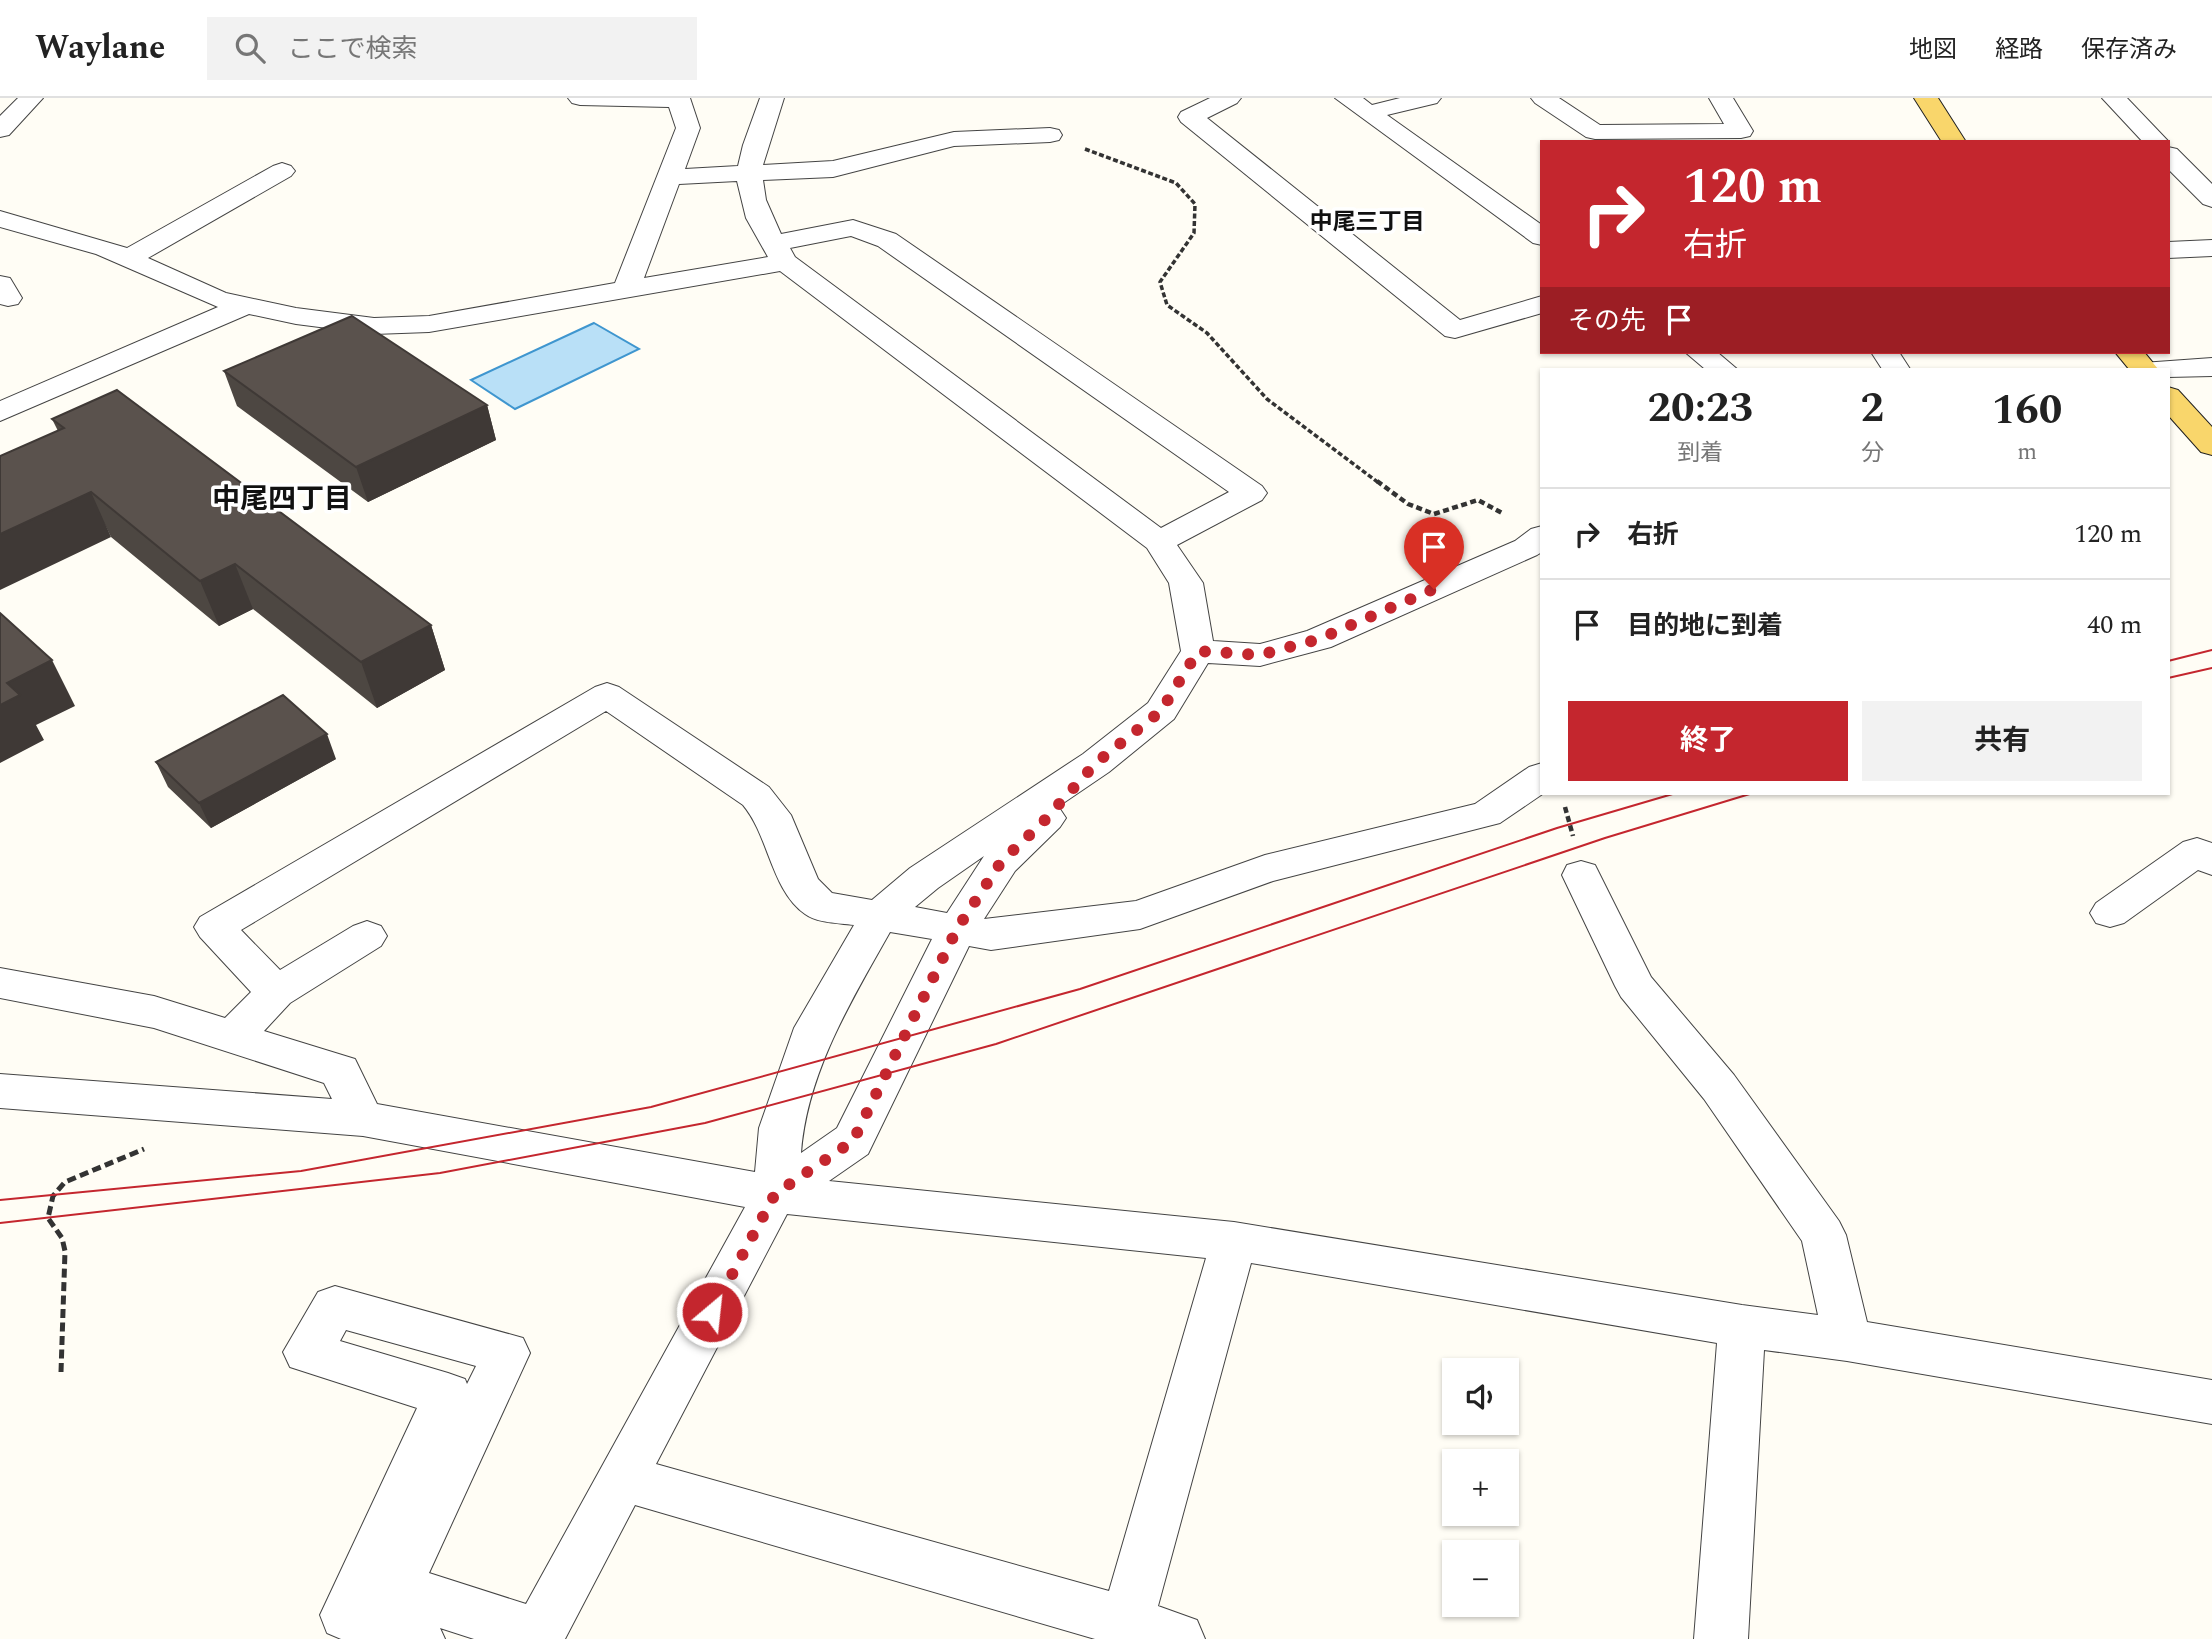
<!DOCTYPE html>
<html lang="ja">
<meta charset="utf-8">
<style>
body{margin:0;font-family:Spectral,"Noto Sans JP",serif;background:#f2f2f2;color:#222;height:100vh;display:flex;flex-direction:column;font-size:26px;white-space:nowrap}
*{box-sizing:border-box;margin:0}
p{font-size:23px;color:#767676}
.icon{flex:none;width:38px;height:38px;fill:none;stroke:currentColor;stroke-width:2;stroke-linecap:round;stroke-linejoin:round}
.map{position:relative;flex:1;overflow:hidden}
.drawer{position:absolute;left:1540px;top:270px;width:630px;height:427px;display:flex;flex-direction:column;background:#fff;border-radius:0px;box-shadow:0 2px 5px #0004}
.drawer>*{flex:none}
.hud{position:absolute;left:1540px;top:42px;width:630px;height:214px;border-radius:0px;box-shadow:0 2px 5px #0004;background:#c4262e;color:#fff;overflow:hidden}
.fabs{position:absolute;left:1442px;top:1260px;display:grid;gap:14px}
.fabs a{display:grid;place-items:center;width:77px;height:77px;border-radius:0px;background:#fff;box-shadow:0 2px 5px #0004;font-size:35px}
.pin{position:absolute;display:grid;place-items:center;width:60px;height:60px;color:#fff;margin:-72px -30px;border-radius:50% 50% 50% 0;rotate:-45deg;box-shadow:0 0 7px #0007}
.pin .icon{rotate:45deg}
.me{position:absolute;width:77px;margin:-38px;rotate:28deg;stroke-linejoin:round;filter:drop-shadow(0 0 5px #0008)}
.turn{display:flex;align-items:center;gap:24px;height:147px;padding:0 28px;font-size:32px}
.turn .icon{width:91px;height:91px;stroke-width:2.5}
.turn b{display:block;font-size:49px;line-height:60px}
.then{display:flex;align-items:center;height:66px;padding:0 28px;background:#0003;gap:14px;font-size:26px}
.eta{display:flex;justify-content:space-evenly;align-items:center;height:119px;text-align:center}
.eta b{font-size:42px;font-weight:700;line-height:49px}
.action{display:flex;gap:14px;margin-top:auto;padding:14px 28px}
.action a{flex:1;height:80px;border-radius:0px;background:#c4262e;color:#fff;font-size:28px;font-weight:700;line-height:80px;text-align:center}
.action a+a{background:#f2f2f2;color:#222}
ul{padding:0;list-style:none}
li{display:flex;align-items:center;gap:21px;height:91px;padding:0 28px;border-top:2px solid #e0e0e0}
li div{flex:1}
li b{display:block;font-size:26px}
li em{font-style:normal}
header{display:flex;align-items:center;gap:42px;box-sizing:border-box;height:98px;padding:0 35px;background:#fff;border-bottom:2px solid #e0e0e0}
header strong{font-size:33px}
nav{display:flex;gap:38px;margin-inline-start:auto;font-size:24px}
.search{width:490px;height:63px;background:#f2f2f2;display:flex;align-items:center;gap:18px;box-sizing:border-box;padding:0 24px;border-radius:0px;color:#767676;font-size:26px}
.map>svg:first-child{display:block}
.water{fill:#b9e0f7;stroke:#3f96cf;stroke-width:2}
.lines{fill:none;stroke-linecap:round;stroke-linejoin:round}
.minor-casing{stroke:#444;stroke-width:2}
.major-casing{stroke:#222;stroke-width:2}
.path-far2{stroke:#333;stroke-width:3.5;stroke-dasharray:5 2.5;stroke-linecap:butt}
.path-far1{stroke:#333;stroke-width:4.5;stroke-dasharray:6 3.5;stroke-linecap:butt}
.path{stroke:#333;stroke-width:5;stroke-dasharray:9 4.5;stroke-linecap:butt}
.minor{fill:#fff;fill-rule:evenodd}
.major{fill:#f9d66b;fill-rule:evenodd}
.tram{stroke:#c4262e;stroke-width:2}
.wall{fill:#4d4742}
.shaded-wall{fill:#3f3936}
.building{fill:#5a524d;stroke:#3f3936;stroke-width:2}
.route{stroke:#c4262e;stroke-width:12;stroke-dasharray:0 21.6}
.labels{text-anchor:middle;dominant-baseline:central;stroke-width:7;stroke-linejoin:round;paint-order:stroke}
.far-neighbourhood-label{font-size:23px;font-weight:bold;fill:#111;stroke:#fff}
.neighbourhood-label{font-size:28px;font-weight:bold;fill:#111;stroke:#fff}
</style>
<header>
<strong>Waylane</strong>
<div class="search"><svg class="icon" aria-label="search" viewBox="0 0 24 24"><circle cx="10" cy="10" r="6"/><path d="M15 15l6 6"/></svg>ここで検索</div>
<nav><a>地図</a><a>経路</a><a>保存済み</a></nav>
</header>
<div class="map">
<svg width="2212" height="1541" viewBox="0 0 2212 1541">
<rect width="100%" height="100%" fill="#fffdf5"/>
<path class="water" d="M594 225 639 251 515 311 471 282Z"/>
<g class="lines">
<defs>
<path id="minor" d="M18 0H43L9 37 0 39V18Z
M568 0H690L700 30 685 71 738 68 743 47 760 0H784L763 67 833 63 954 34 1050 30 1059 32 1062 37 1059 42 1050 44 954 48 833 79 763 82 766 102 781 136 853 122 896 136 1262 388 1267 395 1262 402 1177 447 1203 485 1213 543 1260 546 1307 533 1515 443 1531 431 1542 428V454L1537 457 1331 549 1260 568 1208 565 1174 621 1109 674 1056 710 1060 711 1066 720 1060 729 1015 773 984 821 1136 803 1265 757 1475 706 1529 669 1542 665 1544 695 1500 725 1273 783 1140 831 991 852 969 848 868 1056 829 1083 1234 1124 1742 1207 1818 1217 1802 1143 1704 1001 1621 899 1615 888 1562 777 1567 767 1581 763 1595 767 1651 879 1734 977 1839 1123 1846 1137 1867 1224 2212 1282V1326L1847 1263 1764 1252 1748 1541H1694L1717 1245 1251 1165 1158 1508 1197 1522 1205 1541H1095L635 1407 565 1541H474L440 1530 445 1541H341L327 1535 320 1517 417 1310 290 1269 283 1254 318 1194 335 1188 523 1240 530 1255 429 1475 526 1506 745 1109 363 1038 0 1010V976L332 1001 324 985 154 930 0 900V870L154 898 225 920 251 894 200 839 194 829 200 819 595 589 607 585 619 589 769 689 791 717 818 781 832 795 872 802 910 770 1083 656 1148 605 1181 553 1169 485 1147 450 780 173 429 234 374 236 296 226 249 216 0 323V303L218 209 96 156 0 129V113L127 150 273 68 282 65 291 68 295 73 291 78 148 160 226 195 296 210 374 220 429 218 615 185 676 30 669 9 580 7 572 5ZM737 83 746 120 768 159 644 180 679 86ZM851 138 878 148 1229 394 1161 430 795 159 790 150ZM606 613 743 707C769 738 771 792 805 816 817 825 839 825 854 827L794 930 759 1030 755 1074 377 1006 355 961 264 933 290 905 381 848 387 838 381 828 367 823 353 828 280 872 241 832ZM984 758 947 815 915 809 938 790ZM890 834 932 841 837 1030 801 1055C807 975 851 903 890 834ZM787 1116 1206 1160 1109 1493 656 1366ZM346 1232 476 1268 467 1286 465 1281 448 1275 340 1243Z
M1210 0H1241L1237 5 1207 20 1460 222 1542 198V215L1455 240 1445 238 1181 24 1178 19 1181 14Z
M1335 0H1363L1372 7 1400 0H1441L1437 5 1387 17 1542 127V147L1533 145Z
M1531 0H1559L1600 27 1724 26 1709 0H1733L1753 33 1750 38 1741 40 1595 41 1586 39 1535 5Z
M2102 0H2127L2169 44H2143Z
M2168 49 2177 51 2212 86V109L2203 106 2168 71Z
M2212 142V158L2168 160V144Z
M0 178 10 180 22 200 18 206 8 208 0 206Z
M1685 254H1717L1737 271H1705Z
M1871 254H1899L1910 271H1882Z
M2212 260V278L2168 279V271H2138L2142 265Z
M2197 740 2212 745V777L2198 772 2124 825 2110 829 2096 825 2090 815 2096 805 2183 744Z"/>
<path id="major" d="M1914 0H1938L1966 44H1942Z
M2115 254H2144L2158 271H2129Z
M2168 289 2178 292 2212 329V357L2201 354 2168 317Z"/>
</defs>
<use href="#minor" class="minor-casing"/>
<use href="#major" class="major-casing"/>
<path class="path-far2" d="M1085 51 1176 85 1195 106 1194 135 1160 184 1167 207 1207 235 1267 301 1379 385"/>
<path class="path-far1" d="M1377 383 1408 406 1434 416 1478 402 1504 416
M1565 709 1573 738"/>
<path class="path" d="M61 1274 65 1153 62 1140 48 1120 53 1098 65 1084 144 1051"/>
<use href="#minor" class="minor"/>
<use href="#major" class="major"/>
<path class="tram" d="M2168 563 2212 552
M2168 580 2212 570
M0 1102 301 1073 651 1009 1080 891 1557 730 1676 695
M0 1125 440 1075 705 1025 996 946 1605 740 1753 695"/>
</g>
<path class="wall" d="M224 273 487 307 496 342 368 404 237 308Z
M52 321 431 527 445 572 377 610 253 511 219 528 111 439Z
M336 661 211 730 168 689 156 664Z"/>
<path class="shaded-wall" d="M487 307 496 342 368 404 356 369Z
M91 394 111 439 0 492V436Z
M235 466 253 511 219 528 200 483Z
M431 527 445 572 377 610 361 564Z
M52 562 75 608 36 627 44 642 0 665V607L7 585Z
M327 636 336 661 211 730 199 705Z"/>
<path class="building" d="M352 218 487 307 356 369 224 273Z
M117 292 431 527 361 564 235 466 200 483 91 394 0 436V358L64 330 52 321Z
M0 515 52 562 7 585 20 597 0 607Z
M283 597 327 636 199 705 156 664Z"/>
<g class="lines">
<path class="route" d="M712 1214 775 1096 853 1043 957 831 1001 764 1043 724 1096 665 1161 613 1198 553 1260 557 1319 541 1434 491"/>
</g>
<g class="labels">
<g class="far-neighbourhood-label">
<text x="1367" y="124">中尾三丁目</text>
</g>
<g class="neighbourhood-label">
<text x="282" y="401">中尾四丁目</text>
</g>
</g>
</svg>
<div class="fabs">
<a><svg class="icon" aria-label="sound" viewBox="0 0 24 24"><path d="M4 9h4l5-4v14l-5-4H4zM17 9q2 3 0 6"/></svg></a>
<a>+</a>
<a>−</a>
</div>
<div class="pin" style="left:1434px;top:491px;background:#d93025"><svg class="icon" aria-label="arrive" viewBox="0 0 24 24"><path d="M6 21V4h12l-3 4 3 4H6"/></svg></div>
<svg class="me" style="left:712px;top:1214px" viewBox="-20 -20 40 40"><circle r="17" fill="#c4262e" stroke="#fff" stroke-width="3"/><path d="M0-11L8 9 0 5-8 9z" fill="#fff"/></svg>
<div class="hud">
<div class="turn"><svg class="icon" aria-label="right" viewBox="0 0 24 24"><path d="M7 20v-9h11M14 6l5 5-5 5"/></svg><div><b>120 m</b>右折</div></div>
<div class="then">その先<svg class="icon" aria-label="arrive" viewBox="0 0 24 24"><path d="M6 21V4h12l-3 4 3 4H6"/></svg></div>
</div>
<section class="drawer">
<div class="eta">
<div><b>20:23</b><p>到着</p></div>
<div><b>2</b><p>分</p></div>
<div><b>160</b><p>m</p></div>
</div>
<ul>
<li><svg class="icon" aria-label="right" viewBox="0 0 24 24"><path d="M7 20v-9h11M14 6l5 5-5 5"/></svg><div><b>右折</b></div><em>120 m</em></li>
<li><svg class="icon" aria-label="arrive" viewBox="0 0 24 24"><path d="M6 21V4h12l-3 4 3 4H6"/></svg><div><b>目的地に到着</b></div><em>40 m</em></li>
</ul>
<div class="action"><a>終了</a><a>共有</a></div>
</section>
</div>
